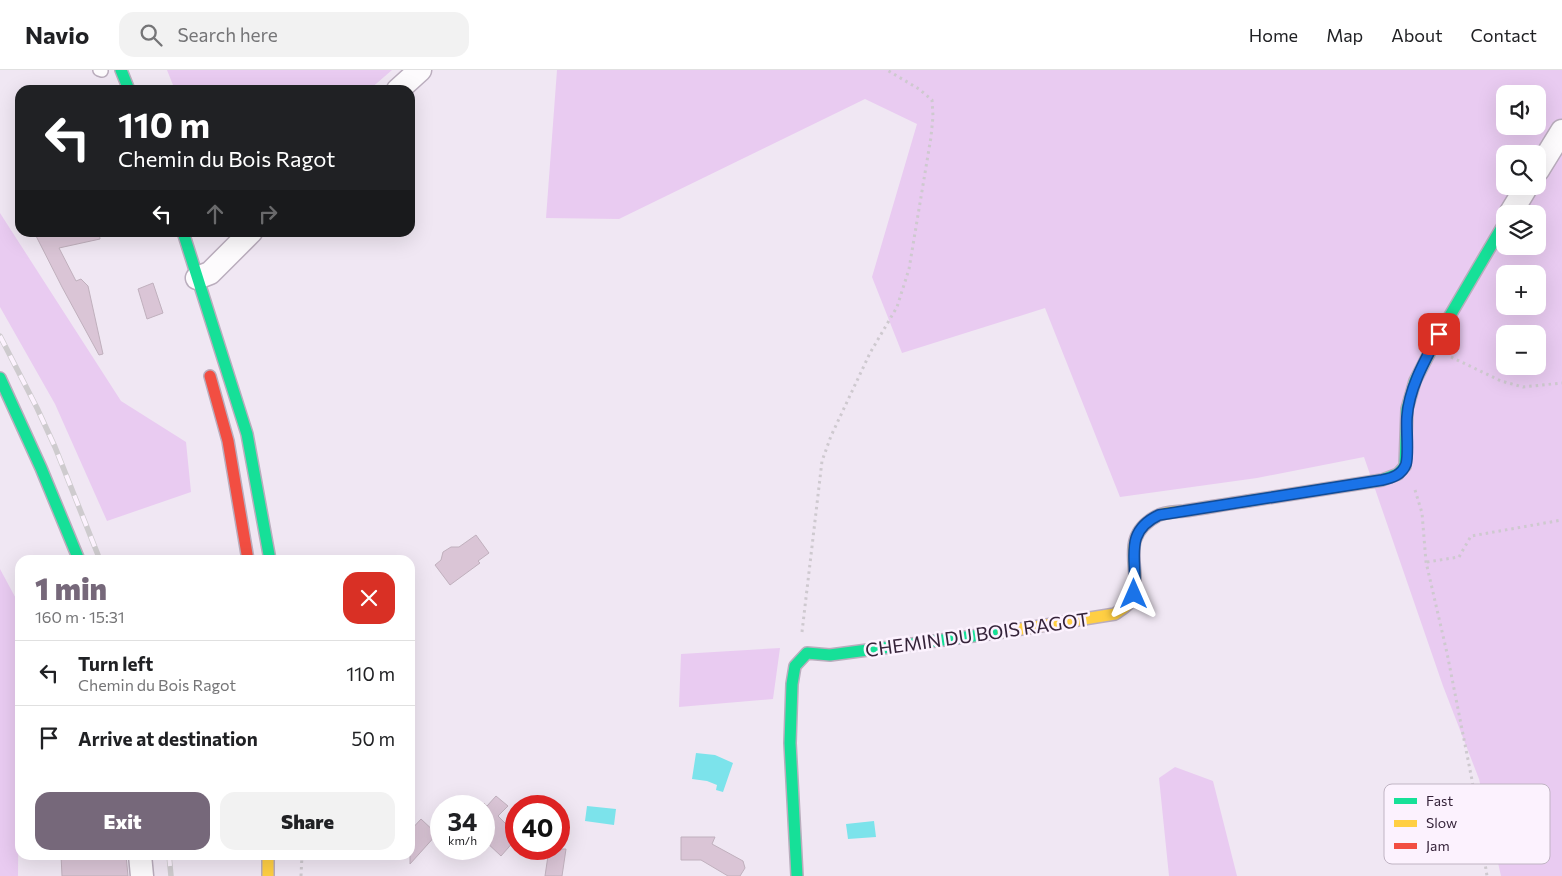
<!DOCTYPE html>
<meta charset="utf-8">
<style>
body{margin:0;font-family:Commissioner,sans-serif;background:#f2f2f2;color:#202124;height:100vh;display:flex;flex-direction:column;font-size:19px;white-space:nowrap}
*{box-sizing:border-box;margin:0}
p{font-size:16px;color:#757577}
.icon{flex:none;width:28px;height:28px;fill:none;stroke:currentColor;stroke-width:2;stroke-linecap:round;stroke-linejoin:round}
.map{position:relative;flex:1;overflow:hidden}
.panel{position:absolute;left:15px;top:485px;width:400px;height:305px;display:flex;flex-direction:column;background:#fff;border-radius:15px;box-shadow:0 5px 20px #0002}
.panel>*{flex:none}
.banner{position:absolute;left:15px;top:15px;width:400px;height:152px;border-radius:15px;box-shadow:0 5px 20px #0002;background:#202124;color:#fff;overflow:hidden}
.controls{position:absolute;left:1496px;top:15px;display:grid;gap:10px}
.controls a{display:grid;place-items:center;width:50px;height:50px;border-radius:10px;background:#fff;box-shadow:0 5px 20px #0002;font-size:25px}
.speed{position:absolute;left:430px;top:725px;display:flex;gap:10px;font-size:25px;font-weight:700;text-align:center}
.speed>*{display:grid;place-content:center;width:65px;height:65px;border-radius:50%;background:#fff;box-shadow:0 5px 20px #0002;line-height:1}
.speed small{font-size:12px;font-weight:400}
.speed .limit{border:8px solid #d22;background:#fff;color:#111}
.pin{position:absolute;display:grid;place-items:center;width:42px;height:42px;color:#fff;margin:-21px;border-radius:10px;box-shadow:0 2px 8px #0006}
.me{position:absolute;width:55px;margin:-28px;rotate:0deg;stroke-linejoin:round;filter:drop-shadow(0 0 4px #0008)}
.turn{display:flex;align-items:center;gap:18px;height:105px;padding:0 20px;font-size:22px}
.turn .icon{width:65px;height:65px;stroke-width:2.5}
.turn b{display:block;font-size:35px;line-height:42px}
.lanes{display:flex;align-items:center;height:48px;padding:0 20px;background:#0003;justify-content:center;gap:25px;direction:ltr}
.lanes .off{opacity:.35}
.round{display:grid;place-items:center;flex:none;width:52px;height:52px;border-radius:15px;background:#f2f2f2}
.head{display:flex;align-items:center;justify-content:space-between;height:85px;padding:0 20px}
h1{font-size:30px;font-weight:800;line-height:38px;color:#76687a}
.button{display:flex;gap:10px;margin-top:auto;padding:10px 20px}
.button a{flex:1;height:58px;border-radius:15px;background:#76687a;color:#fff;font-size:20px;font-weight:800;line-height:58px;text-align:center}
.button a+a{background:#f2f2f2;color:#202124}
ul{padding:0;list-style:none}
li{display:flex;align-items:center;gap:15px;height:65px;padding:0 20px;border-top:1px solid #e0e0e0}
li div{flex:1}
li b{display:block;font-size:19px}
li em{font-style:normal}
header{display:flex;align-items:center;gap:30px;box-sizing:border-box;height:70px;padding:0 25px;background:#fff;border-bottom:1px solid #e0e0e0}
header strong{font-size:24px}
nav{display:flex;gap:28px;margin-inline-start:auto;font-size:18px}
.search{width:350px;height:45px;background:#f2f2f2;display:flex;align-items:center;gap:12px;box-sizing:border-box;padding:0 18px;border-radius:15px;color:#757577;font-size:19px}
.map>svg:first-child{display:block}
.green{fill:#e9cbf1;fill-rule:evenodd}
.water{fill:#7ce3eb}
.building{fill:#dac5d6;stroke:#c0b0bd}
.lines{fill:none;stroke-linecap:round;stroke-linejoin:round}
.lane-casing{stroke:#baadbd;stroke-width:14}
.street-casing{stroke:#baadbd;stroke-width:25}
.fast-casing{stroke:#baadbd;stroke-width:14}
.slow-casing{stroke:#baadbd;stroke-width:14}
.jam-casing{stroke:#baadbd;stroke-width:14}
.path{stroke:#cec9cf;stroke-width:3;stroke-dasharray:2.5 4;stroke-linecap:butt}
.lane{stroke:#fdfbfd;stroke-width:11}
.street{stroke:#fdfbfd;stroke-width:22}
.fast{stroke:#16e098;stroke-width:11}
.slow{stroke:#ffcf43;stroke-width:11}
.jam{stroke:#f24e42;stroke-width:11}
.rail-casing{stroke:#cecbce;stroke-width:5.5}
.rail{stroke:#fcf2fe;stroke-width:4;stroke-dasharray:11;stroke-linecap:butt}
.route-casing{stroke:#114b97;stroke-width:12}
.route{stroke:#1a73e8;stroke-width:9}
.labels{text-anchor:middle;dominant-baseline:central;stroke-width:5;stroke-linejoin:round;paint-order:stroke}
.street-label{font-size:19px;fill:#352339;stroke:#fcf2fe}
.key{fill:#fcf2fe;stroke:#c0b4c3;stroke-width:1}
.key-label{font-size:14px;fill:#352339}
</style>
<header>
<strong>Navio</strong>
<div class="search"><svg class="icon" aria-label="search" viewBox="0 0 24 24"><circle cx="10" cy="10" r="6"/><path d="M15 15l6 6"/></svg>Search here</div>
<nav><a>Home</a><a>Map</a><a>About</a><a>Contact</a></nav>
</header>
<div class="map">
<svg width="1562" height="806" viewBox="0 0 1562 806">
<rect width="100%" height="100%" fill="#f0e7f3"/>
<path class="green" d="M167 0H392L369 20H175Z
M557 0H1562V806H1501L1479 709 1443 616 1364 387 1257 408 1120 427 1045 238 902 283 872 207 917 54 865 29 619 149 546 148ZM1505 24H1538V56H1505ZM1505 84H1538V116H1505ZM1505 144H1538V176H1505ZM1505 204H1538V236H1505ZM1505 264H1538V296H1505Z
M0 143 121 331 186 372 191 422 107 451 55 334 0 237Z
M0 499 20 536 18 806H0Z
M780 578 773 629 679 637 681 584Z
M1175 697 1213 711 1237 806H1169L1159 708Z"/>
<path class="water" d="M696 683 715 685 733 693 723 722 716 720 717 715 707 711 692 709Z
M587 736 616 739 614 755 585 751Z
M874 751 876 767 848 769 846 754Z"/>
<path class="building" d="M34 162H99L100 169 59 178 76 211 81 209 88 216 103 284 99 285 62 217Z
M153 213 163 243 147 249 138 219Z
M476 465 489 483 478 491 480 493 450 515 435 495 441 490 443 482 451 477H459Z
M496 726 508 736 498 746 516 764V769L501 786 484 770V733L487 736Z
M421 749 437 764 410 794V761Z
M681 767H715L712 774 743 791 745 798 740 806H728L701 790H681Z
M549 779H566L562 806H545Z
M61 785H126L128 806H62Z"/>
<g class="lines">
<defs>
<path id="lane" d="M99 0 102 1"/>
<path id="street" d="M398 20 420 0
M1538 100 1562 61
M1510 144 1527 116
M197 208 210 203 251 162
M140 785 142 806"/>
<path id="fast" d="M121 0 129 20
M183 162 247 364 270 490
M0 308 41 398 79 490
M1248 431 1382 410 1398 404 1405 396 1407 339 1415 311 1438 266 1505 152
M797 806 790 673 792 614 795 596 807 583 830 585 1003 562"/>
<path id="slow" d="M1003 562 1115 544C1119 541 1124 538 1127 535 1150 509 1112 470 1157 446 1164 442 1175 442 1184 441 1205 438 1227 434 1248 431
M268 785V806"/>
<path id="jam" d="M210 306 228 371 248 490"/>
</defs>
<use href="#lane" class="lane-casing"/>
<use href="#street" class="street-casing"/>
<use href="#fast" class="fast-casing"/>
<use href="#slow" class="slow-casing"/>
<use href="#jam" class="jam-casing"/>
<path class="path" d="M1451 287 1501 311 1523 317 1562 313
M1415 420 1422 443 1426 492 1447 583 1472 710 1487 806
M1427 492 1459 487 1471 466 1562 450
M802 562 822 391 831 366 870 283 897 237 909 199 931 67 933 46 932 30 919 19 887 0
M301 806 302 785"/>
<use href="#lane" class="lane"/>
<use href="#street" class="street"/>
<use href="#fast" class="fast"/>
<use href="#slow" class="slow"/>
<use href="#jam" class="jam"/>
<defs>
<path id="rail" d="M0 266 37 338 55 377 100 490
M169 785 171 806"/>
</defs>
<use href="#rail" class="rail-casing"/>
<use href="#rail" class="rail"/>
</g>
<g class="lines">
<defs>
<path id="route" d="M1134 524C1139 492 1121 463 1159 445L1382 410C1392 408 1402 405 1406 394 1409 385 1406 359 1407 347 1409 318 1425 290 1439 264"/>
</defs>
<use href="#route" class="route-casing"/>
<use href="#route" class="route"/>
</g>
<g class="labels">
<g class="street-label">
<text transform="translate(977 564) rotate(-8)">CHEMIN DU BOIS RAGOT</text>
</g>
</g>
<rect x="1384" y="714" width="166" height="80" rx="8" class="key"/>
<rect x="1394" y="728" width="23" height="6" fill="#16e098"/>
<rect x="1394" y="750" width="23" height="7" fill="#ffcf43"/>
<rect x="1394" y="773" width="23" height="6" fill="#f24e42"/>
<g class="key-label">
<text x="1426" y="736">Fast</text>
<text x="1426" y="758">Slow</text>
<text x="1426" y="781">Jam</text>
</g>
</svg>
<div class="controls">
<a><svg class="icon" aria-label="sound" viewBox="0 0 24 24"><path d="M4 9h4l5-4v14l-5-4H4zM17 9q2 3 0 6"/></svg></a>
<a><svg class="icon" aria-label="search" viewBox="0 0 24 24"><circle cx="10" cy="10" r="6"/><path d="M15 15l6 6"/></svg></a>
<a><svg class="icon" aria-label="layers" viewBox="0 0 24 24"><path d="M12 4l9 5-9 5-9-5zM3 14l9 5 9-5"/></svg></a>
<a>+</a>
<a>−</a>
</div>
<div class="speed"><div>34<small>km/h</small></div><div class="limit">40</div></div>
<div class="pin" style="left:1439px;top:264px;background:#d93025"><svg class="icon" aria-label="arrive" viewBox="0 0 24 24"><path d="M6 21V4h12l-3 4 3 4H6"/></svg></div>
<svg class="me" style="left:1134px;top:524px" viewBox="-20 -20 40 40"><path d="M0-17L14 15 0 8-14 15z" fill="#1a73e8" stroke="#fff" stroke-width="4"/></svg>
<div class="banner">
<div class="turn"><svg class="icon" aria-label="left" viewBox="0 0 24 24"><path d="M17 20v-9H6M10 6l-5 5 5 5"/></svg><div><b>110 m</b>Chemin du Bois Ragot</div></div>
<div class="lanes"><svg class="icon" aria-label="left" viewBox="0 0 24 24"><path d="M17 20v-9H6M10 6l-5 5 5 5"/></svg><svg class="icon off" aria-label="ahead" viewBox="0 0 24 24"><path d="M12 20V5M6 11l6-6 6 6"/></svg><svg class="icon off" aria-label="right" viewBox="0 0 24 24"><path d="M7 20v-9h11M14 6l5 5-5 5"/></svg></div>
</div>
<section class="panel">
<div class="head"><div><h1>1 min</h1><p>160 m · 15:31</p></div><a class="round" style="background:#d93025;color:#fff"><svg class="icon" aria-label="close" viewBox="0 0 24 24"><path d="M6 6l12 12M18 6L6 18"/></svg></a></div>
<ul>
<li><svg class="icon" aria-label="left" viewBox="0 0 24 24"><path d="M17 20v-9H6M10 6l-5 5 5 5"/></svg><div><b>Turn left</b><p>Chemin du Bois Ragot</p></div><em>110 m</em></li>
<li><svg class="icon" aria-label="arrive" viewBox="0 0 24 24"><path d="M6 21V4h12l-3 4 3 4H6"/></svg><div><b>Arrive at destination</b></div><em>50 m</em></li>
</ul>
<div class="button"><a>Exit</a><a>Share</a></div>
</section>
</div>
